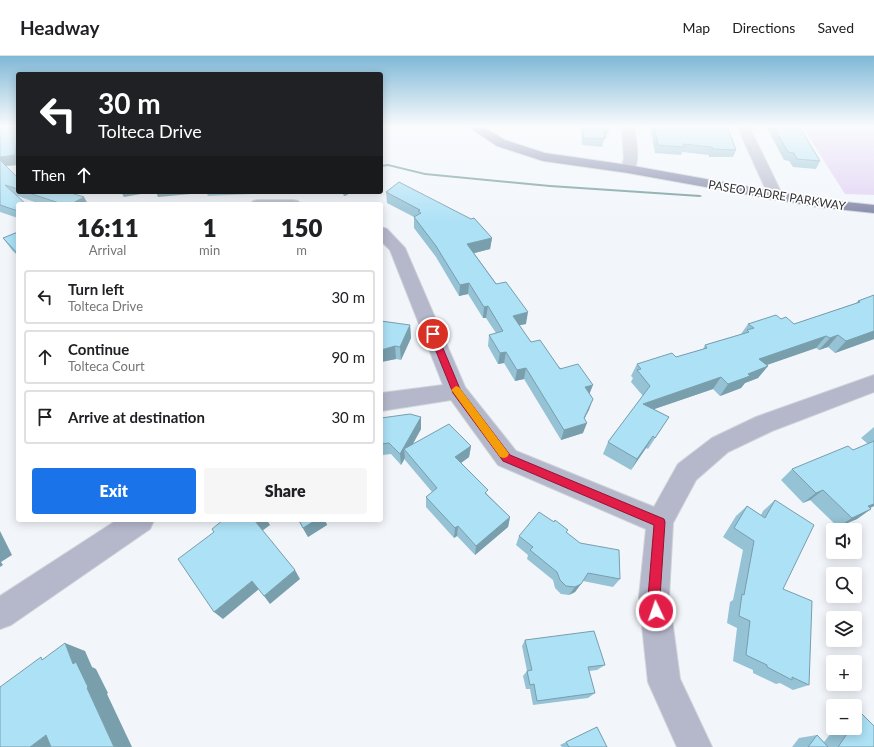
<!DOCTYPE html>
<meta charset="utf-8">
<style>
body{margin:0;font-family:Lato,sans-serif;background:#f6f6f6;color:#202124;height:100vh;display:flex;flex-direction:column;font-size:15px;white-space:nowrap}
*{box-sizing:border-box;margin:0}
p{font-size:13px;color:#757577}
.icon{flex:none;width:22px;height:22px;fill:none;stroke:currentColor;stroke-width:2;stroke-linecap:round;stroke-linejoin:round}
.map{position:relative;flex:1;overflow:hidden}
.details{position:absolute;left:16px;top:146px;width:367px;height:320px;display:flex;flex-direction:column;background:#fff;border-radius:4px;box-shadow:0 2px 10px #0003}
.details>*{flex:none}
.banner{position:absolute;left:16px;top:16px;width:367px;height:122px;border-radius:4px;box-shadow:0 2px 10px #0003;background:#202124;color:#fff;overflow:hidden}
.tools{position:absolute;left:826px;top:467px;display:grid;gap:8px}
.tools a{display:grid;place-items:center;width:36px;height:36px;border-radius:4px;background:#fff;box-shadow:0 2px 10px #0003;font-size:20px}
.pin{position:absolute;display:grid;place-items:center;width:34px;height:34px;color:#fff;margin:-17px;border:2px solid #fff;border-radius:50%;box-shadow:0 1px 4px #0007}
.me{position:absolute;width:44px;margin:-22px;rotate:357deg;stroke-linejoin:round;filter:drop-shadow(0 0 3px #0008)}
.turn{display:flex;align-items:center;gap:14px;height:84px;padding:0 16px;font-size:18px}
.turn .icon{width:52px;height:52px;stroke-width:2.5}
.turn b{display:block;font-size:28px;line-height:34px}
.then{display:flex;align-items:center;height:38px;padding:0 16px;background:#0003;gap:8px;font-size:15px}
.eta{display:flex;justify-content:space-evenly;align-items:center;height:68px;text-align:center}
.eta b{font-size:24px;font-weight:800;line-height:28px}
.primary-button{display:flex;gap:8px;margin-top:auto;padding:8px 16px}
.primary-button a{flex:1;height:46px;border-radius:4px;background:#1a73e8;color:#fff;font-size:16px;font-weight:800;line-height:46px;text-align:center}
.primary-button a+a{background:#f6f6f6;color:#202124}
ul{padding:0;list-style:none}
li{display:flex;align-items:center;gap:12px;height:54px;margin:0 8px 6px;padding:0 8px;border:2px solid #e0e0e0;border-radius:4px}
li div{flex:1}
li b{display:block;font-size:15px}
li em{font-style:normal}
header{display:flex;align-items:center;gap:24px;box-sizing:border-box;height:56px;padding:0 20px;background:#fff;border-bottom:1px solid #e0e0e0}
header strong{font-size:19px}
nav{display:flex;gap:22px;margin-inline-start:auto;font-size:14px}
.map>svg:first-child{display:block}
.green{fill:#e0d1f3}
.lines{fill:none;stroke-linecap:round;stroke-linejoin:round}
.stream{fill:#6a9495;fill-rule:evenodd}
.minor-casing{stroke:#cfd3d7;stroke-width:2}
.major-casing{stroke:#cfd3d7;stroke-width:2}
.minor{fill:#b5b8cb;fill-rule:evenodd}
.major{fill:#7e83a5;fill-rule:evenodd}
.wall{fill:#95c2d4}
.shaded-wall{fill:#799eac}
.building{fill:#ade1f6;stroke:#799eac}
.route{fill:#e11d48;stroke:#92132f}
.slow{fill:#f59e0b}
.labels{text-anchor:middle;dominant-baseline:central;stroke-width:3.5;stroke-linejoin:round;paint-order:stroke}
.far-street-label{font-size:12px;fill:#323335;stroke:#fff}
</style>
<header>
<strong>Headway</strong>
<nav><a>Map</a><a>Directions</a><a>Saved</a></nav>
</header>
<div class="map">
<svg width="874" height="691" viewBox="0 0 874 691">
<rect width="100%" height="100%" fill="#f2f6fb"/>
<path class="green" d="M802 70H874V139L845 138Z"/>
<g class="lines">
<path class="stream" d="M388 108 425 117 550 129 700 139 702 140 700 141 550 131 425 119 388 110 381 111V109Z"/>
<defs>
<path id="minor" d="M622 70H634C636 84 641 103 633 116H623L621 113 624 102Z
M737 70H749L780 134 781 140 779 143 774 144 769 143 766 134Z
M258 144H293L298 145 300 148H251L253 145Z
M381 171 387 173 405 192 465 331 516 395 654 451 678 408 712 382 756 361 874 319V336L772 375 728 396 696 424 673 467 669 541 680 623 712 691H677L648 626 639 541 646 473 498 409 451 344 381 355V337L443 329 390 194 381 185Z
M117 464H154L150 473 11 569 0 573V540Z"/>
<path id="major" d="M467 70H482L505 84 545 97 628 109 817 143 874 149V157L817 151 628 117 543 105 497 90Z"/>
</defs>
<use href="#minor" class="minor-casing"/>
<use href="#major" class="major-casing"/>
<use href="#minor" class="minor"/>
<use href="#major" class="major"/>
</g>
<path class="wall" d="M18 70V109L6 110 18 122V136H31L32 137 88 148H40L18 140V162L0 156V72Z
M581 70H608V76L606 83H604L602 91 582 89Z
M650 70H727L736 94 733 101H709V99L682 96 681 99 655 97Z
M766 70H799L820 105 816 113 793 111 789 105 784 104Z
M206 136H252V138L208 140Z
M333 136H350L347 139 344 140 343 138Z
M386 136 492 182 490 193 474 197 526 268 519 269 531 286 590 338 593 343 584 363 583 377 561 384 524 323 515 325 504 307 498 308 488 290 489 279 496 277 486 262H483L468 238 459 240 436 201 414 172V161L387 147Z
M18 176V200L12 194 3 182Z
M874 239V283L835 297 828 291 819 294 816 292 766 309 768 310 758 322 745 327 741 332 720 340 713 333 654 353 669 361 648 393 646 392 631 414 603 398 608 386 643 340 631 326 633 322 631 320 637 308 676 301 703 293 705 289 741 278 748 268 781 263 794 268 856 247 858 245Z
M410 269 411 282 401 304 396 303 381 306Z
M421 361V373L412 389 471 390 469 401 461 407 488 439 510 461 508 471 475 499 457 480 454 482 426 451V441L432 436 405 404V402L401 409 391 398 383 399 382 392H381V362Z
M874 371V450L870 452 871 453 857 463 838 471 810 444 803 447 781 424 792 413 853 394 868 388 861 382Z
M775 444 783 533 809 629 793 634 780 627 776 628 753 617V614L733 605 737 572 727 567 730 546 733 544 743 494 723 481 736 460 747 450 761 459 763 455Z
M298 464H325L327 469 308 481Z
M554 466 568 474 566 476 620 523 613 531 583 525 575 536 569 539 561 538 555 532 553 524 527 503 528 499 516 489 519 480Z
M525 584 605 609 597 614 589 615 595 637 588 642 533 649 530 633H526L523 620 527 615 522 590Z
M862 658 874 691H792L799 682 817 679 824 686 835 672H855V659Z
M597 671 607 691H562L560 689Z"/>
<path class="shaded-wall" d="M18 70V109L3 110 0 105V101Z
M121 136H141V138L124 141Z
M156 136H191V138L158 141Z
M343 136H350L347 139 344 140Z
M84 141 88 148H71Z
M492 182 490 193 467 199V188Z
M469 227 468 238 459 240 460 229Z
M488 250 486 262H483L484 251Z
M528 256 526 268 511 271 513 260Z
M410 269 411 282 401 304 400 291Z
M874 275V283L835 297 846 285Z
M838 279 828 291 819 294 830 282Z
M826 280 816 292 750 315 759 303Z
M395 290 396 303 381 306V294Z
M506 296 504 307 498 308 500 297Z
M768 310 758 322 745 327 741 332 720 340 728 328 748 318Z
M526 312 524 323 515 325 517 314Z
M721 321 713 333 637 359 643 348Z
M593 329 589 339 585 331Z
M593 343 589 354 581 369 587 367 583 377 561 384 564 374 584 362Z
M421 361V373L408 397 404 393 405 402 401 409 400 398Z
M653 380 646 392 631 414 637 403Z
M471 390 469 401 454 412 455 401Z
M823 434 810 444 803 447 816 437Z
M874 448V450L854 460 868 450Z
M871 453 857 463 838 471 852 462Z
M510 461 508 471 475 499 476 490Z
M257 464H267L270 469 262 475 255 465Z
M316 464H325L327 469 308 481 303 472Z
M458 470 457 480 454 482 455 472Z
M0 475 12 499 1 506 3 509 0 511Z
M295 514 300 523 270 548 264 540Z
M252 525 259 533 223 563 214 556Z
M581 528 575 536 569 539 575 531Z
M65 587 85 595 92 611 96 613 108 637 107 638 132 691H114L87 632 73 608Z
M46 679 58 691H30Z"/>
<path class="building" d="M11 70H18L15 99 0 101V72Z
M583 70H608V76L604 75V83L583 82Z
M654 70H727L736 94 713 93 712 91 683 88 684 91 658 89Z
M773 70H799L820 105 797 103 794 97 788 96Z
M0 104 18 122V133L5 129 26 148H18V155L0 149Z
M399 126 471 163 474 162 492 182 467 188 496 228 506 226 528 256 513 260 531 286 540 284 560 313 578 308 593 329 585 331 593 343 584 362 587 367 564 374 526 312 517 314 506 296 500 297 489 279 503 275 488 250 484 251 469 227 460 229 436 190 414 161 421 157 418 155 420 154 386 136Z
M26 136H31L32 137 33 136H68L84 141 71 148H62Z
M18 176V196L17 197 3 182Z
M874 239V275L846 285 838 279 830 282 826 280 759 303 768 310 748 318 750 320 728 328 721 321 643 348 669 361 655 382 653 380 637 403 608 386 650 330 637 314 641 313 637 308 672 297 676 301 707 292 705 289 749 276 747 274 754 272 748 268 776 259 781 263 786 261 794 268 860 246 858 245Z
M381 265 410 269 400 291 395 290 381 294Z
M410 358 421 361 400 398 389 387 381 388V362Z
M449 368 471 390 455 401 488 434 485 437 510 461 476 490 458 470 455 472 426 441 437 432 404 393Z
M874 385V448L868 450 871 453 852 462 823 434 816 437 792 413 848 390 853 394Z
M775 444 814 469 783 533 812 545 809 629 792 621V624L767 611V609L746 599 750 565 739 560 742 538 744 539 754 485 734 472 747 450 765 462Z
M539 456 554 466 555 464 568 474 566 476 580 487 619 494 620 523 588 517 581 528 575 531 566 530 560 524 557 516 530 494 533 491 519 480Z
M223 464H257L255 465 295 514 264 540 252 525 214 556 178 503 214 476 212 473Z
M299 464H316L303 472Z
M594 575 605 609 588 611 595 637 537 645 534 628 530 629 527 615 532 614 525 584Z
M65 587 73 608 76 606 88 631 87 632 114 691H51L46 679 30 691H0V631L41 601 42 604Z
M862 658 874 670V691H838L851 672H855V667Z
M597 671 607 691H569L566 686Z
M817 679 828 691H808Z"/>
<linearGradient id="sky" x2="0" y2="1"><stop stop-color="#7fb8d7"/><stop offset="0.42" stop-color="#f9fbfd"/><stop offset="1" stop-color="#f9fbfd" stop-opacity="0"/></linearGradient>
<rect width="874" height="167" fill="url(#sky)"/>
<path class="route" d="M433 275 437 278 460 333 510 399 664 463 665 466 660 541 662 555 660 559 656 561 651 559 648 541 654 469 503 405 453 337 429 278Z"/>
<path class="slow" d="M456 330 459 331 507 395 509 398 507 401 504 402 500 401 453 336 451 334Z"/>
<g class="labels">
<g class="far-street-label">
<text transform="translate(777 139) rotate(9)">PASEO PADRE PARKWAY</text>
</g>
</g>
</svg>
<div class="tools">
<a><svg class="icon" aria-label="sound" viewBox="0 0 24 24"><path d="M4 9h4l5-4v14l-5-4H4zM17 9q2 3 0 6"/></svg></a>
<a><svg class="icon" aria-label="search" viewBox="0 0 24 24"><circle cx="10" cy="10" r="6"/><path d="M15 15l6 6"/></svg></a>
<a><svg class="icon" aria-label="layers" viewBox="0 0 24 24"><path d="M12 4l9 5-9 5-9-5zM3 14l9 5 9-5"/></svg></a>
<a>+</a>
<a>−</a>
</div>
<div class="pin" style="left:433px;top:278px;background:#d93025"><svg class="icon" aria-label="arrive" viewBox="0 0 24 24"><path d="M6 21V4h12l-3 4 3 4H6"/></svg></div>
<svg class="me" style="left:656px;top:555px" viewBox="-20 -20 40 40"><circle r="17" fill="#e11d48" stroke="#fff" stroke-width="3"/><path d="M0-11L8 9 0 5-8 9z" fill="#fff"/></svg>
<div class="banner">
<div class="turn"><svg class="icon" aria-label="left" viewBox="0 0 24 24"><path d="M17 20v-9H6M10 6l-5 5 5 5"/></svg><div><b>30 m</b>Tolteca Drive</div></div>
<div class="then">Then<svg class="icon" aria-label="ahead" viewBox="0 0 24 24"><path d="M12 20V5M6 11l6-6 6 6"/></svg></div>
</div>
<section class="details">
<div class="eta">
<div><b>16:11</b><p>Arrival</p></div>
<div><b>1</b><p>min</p></div>
<div><b>150</b><p>m</p></div>
</div>
<ul>
<li><svg class="icon" aria-label="left" viewBox="0 0 24 24"><path d="M17 20v-9H6M10 6l-5 5 5 5"/></svg><div><b>Turn left</b><p>Tolteca Drive</p></div><em>30 m</em></li>
<li><svg class="icon" aria-label="ahead" viewBox="0 0 24 24"><path d="M12 20V5M6 11l6-6 6 6"/></svg><div><b>Continue</b><p>Tolteca Court</p></div><em>90 m</em></li>
<li><svg class="icon" aria-label="arrive" viewBox="0 0 24 24"><path d="M6 21V4h12l-3 4 3 4H6"/></svg><div><b>Arrive at destination</b></div><em>30 m</em></li>
</ul>
<div class="primary-button"><a>Exit</a><a>Share</a></div>
</section>
</div>
